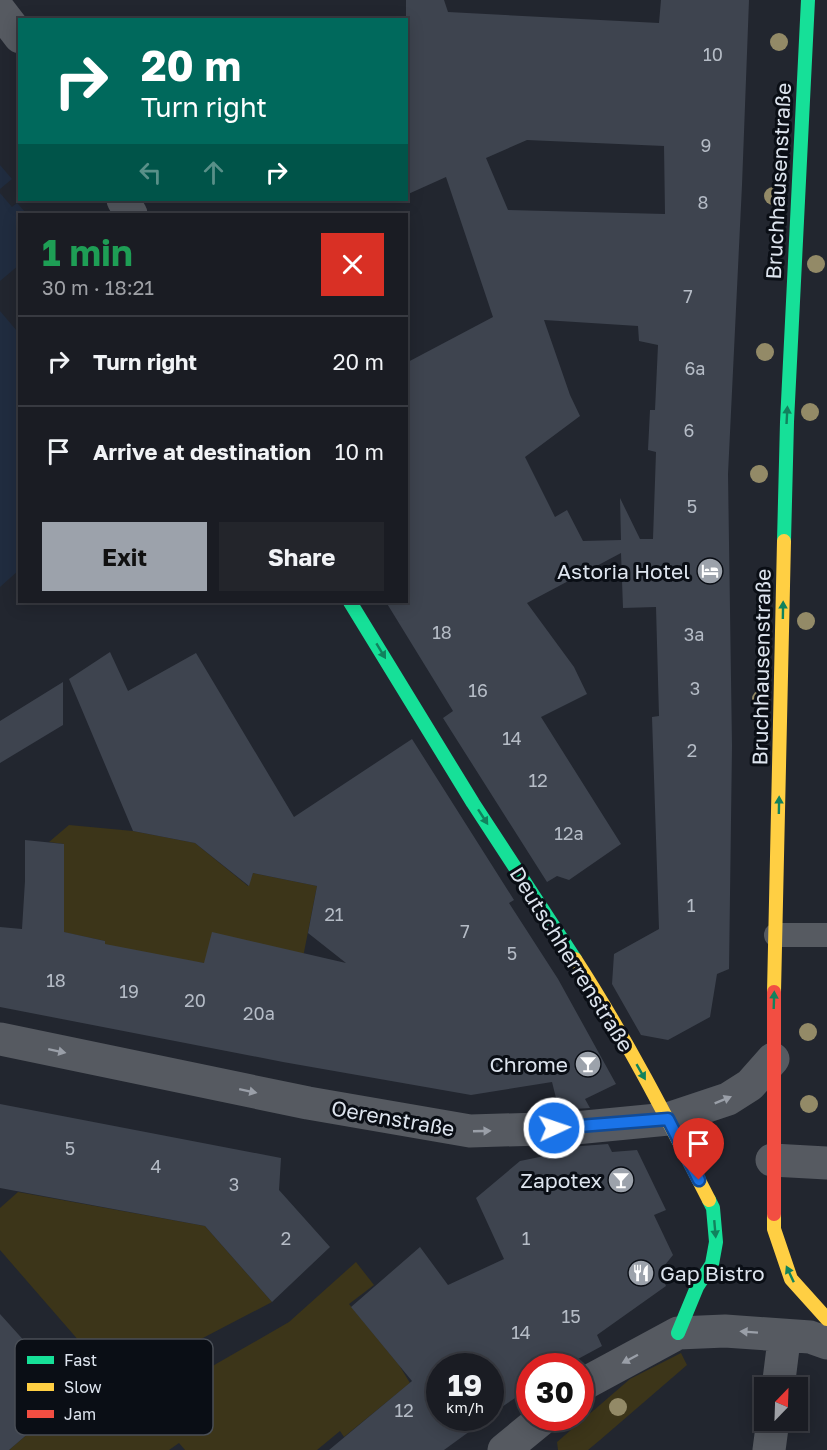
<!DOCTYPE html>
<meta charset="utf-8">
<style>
body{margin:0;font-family:"Golos Text",sans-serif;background:#23252b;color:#f1f3f6;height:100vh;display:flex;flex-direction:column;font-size:22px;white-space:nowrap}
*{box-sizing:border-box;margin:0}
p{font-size:20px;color:#9fa1a6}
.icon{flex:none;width:33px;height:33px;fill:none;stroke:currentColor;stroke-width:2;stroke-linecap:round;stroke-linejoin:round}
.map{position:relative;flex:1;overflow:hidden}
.drawer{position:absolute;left:18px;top:213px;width:390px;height:390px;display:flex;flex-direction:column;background:#1a1c23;border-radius:0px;box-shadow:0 3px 15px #0003,0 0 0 2px #383a41}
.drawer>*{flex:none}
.hud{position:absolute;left:18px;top:18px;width:390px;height:183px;border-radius:0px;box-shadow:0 3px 15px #0003,0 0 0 2px #383a41;background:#00695c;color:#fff;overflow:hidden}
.needle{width:39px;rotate:23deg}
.buttons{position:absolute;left:754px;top:1377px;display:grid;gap:12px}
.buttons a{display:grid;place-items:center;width:54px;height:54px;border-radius:0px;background:#1a1c23;box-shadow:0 3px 15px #0003,0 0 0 2px #383a41;font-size:30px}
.speed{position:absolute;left:426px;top:1353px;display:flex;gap:12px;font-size:30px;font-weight:700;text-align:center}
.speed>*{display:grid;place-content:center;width:78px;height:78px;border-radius:50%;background:#1a1c23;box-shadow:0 3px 15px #0003,0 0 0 2px #383a41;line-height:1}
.speed small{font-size:15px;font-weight:400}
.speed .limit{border:9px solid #d22;background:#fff;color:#111}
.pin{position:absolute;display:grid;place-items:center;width:51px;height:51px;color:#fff;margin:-62px -26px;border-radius:50% 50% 50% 0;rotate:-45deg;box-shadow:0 0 6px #0007}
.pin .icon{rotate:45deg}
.me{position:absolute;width:66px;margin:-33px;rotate:87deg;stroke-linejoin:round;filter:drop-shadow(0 0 4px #0008)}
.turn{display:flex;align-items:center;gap:21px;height:126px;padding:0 24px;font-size:27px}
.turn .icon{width:78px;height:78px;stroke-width:2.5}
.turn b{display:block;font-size:42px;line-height:51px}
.lanes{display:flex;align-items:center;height:57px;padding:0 24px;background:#0003;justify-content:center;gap:30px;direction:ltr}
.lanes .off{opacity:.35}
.round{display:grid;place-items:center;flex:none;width:63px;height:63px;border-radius:0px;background:#23252b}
.headline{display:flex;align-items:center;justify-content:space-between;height:102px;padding:0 24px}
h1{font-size:36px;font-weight:700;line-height:45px;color:#1e9e55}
.cta{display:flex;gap:12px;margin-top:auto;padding:12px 24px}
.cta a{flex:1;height:69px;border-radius:0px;background:#9ca2ab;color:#111;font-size:24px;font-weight:700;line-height:69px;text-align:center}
.cta a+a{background:#23252b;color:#f1f3f6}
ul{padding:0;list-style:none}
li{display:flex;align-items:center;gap:18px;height:90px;padding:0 24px;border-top:2px solid #383a41}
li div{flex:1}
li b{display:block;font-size:22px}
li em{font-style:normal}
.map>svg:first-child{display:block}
.built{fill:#202c3f}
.green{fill:#3c3519}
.building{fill:#3e444f;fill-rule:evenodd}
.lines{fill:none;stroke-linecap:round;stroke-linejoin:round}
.lane{stroke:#565a61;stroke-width:24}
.street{stroke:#565a61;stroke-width:33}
.fast{stroke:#16e098;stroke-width:14}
.slow{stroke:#ffcf43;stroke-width:14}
.jam{stroke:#f24e42;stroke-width:14}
.tree{fill:#938a67}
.oneway{fill:#11825d}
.oneway2{fill:#9a9fa8}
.route-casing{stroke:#114b97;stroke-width:15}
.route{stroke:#1a73e8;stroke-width:10}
.labels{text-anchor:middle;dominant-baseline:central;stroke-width:6;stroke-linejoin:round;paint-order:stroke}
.number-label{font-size:18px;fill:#b5bcc6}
.street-label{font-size:21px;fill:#dde4ee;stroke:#0a0e15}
.poi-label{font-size:21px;fill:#dde4ee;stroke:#0a0e15;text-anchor:end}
.key{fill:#0a0e15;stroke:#494e56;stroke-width:1.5}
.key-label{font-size:16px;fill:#dde4ee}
</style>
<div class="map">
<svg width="827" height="1450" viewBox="0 0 827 1450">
<rect width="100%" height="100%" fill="#22262f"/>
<path class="built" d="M0 165 12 179 0 189Z
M0 193 12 207 17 203 27 214H20L19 265 0 281Z
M0 311 17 331 20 329 19 570 0 587Z"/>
<path class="green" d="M69 825 133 831 195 843 248 886 253 873 317 886 296 993 204 963 104 951 105 941 53 930 64 844 49 842Z
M18 1192 205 1226 272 1302 130 1376 106 1372 0 1250V1208Z
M356 1262 374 1285 349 1304 399 1365 410 1383 344 1437 340 1431 317 1450H185L179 1443 169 1450H9L73 1395 105 1431 136 1410 289 1322Z
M681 1353 687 1365 600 1440 588 1450H558L557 1442 630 1379Z"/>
<path class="building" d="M406 0H444L448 12 659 23 661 0H749L742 185 728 474 732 746 729 969 717 974 710 1017 668 1040 641 1035 612 984 614 954 659 929 652 717 659 716 656 607 623 608 621 553 527 603 574 667 587 694 541 717 621 844 569 880 557 876 547 882 443 718 453 711 386 602H406V363L493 317 446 177 406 195ZM527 140 664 146 665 214 508 210 486 158ZM544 320 638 326 639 341 658 345 655 410H650L648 450 656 452 653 539H640L620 498 621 540 583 541 567 510 555 517 525 457 580 416 570 395Z
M110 652 128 691 196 653 294 817 412 739 514 900 509 903 558 979 616 1084 585 1099 590 1108 559 1110 552 1082 471 1095 283 1062 0 1007V927L22 929 25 881V840L64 844V932L105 941V944L204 963 212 932 346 963 308 933 317 886 253 873 249 886 195 843 133 831 69 679Z
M63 682V725L0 763V721Z
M0 1104 281 1158 279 1190 330 1247 272 1302 205 1226 0 1188Z
M608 1144 612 1152 637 1150 666 1210 654 1215 673 1255 660 1271 666 1286 597 1335 602 1346 565 1366H530V1388L490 1415V1366H440V1418H488L444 1450H329L412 1381 351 1307 420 1247 448 1285 504 1259 476 1198 520 1161 569 1151 568 1147Z
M0 1314 73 1395 9 1450H0Z"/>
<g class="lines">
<path class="lane" d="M776 935H827"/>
<path class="street" d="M0 11 20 37
M123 200 131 214
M0 1039 308 1103 470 1131 575 1128 668 1119 728 1099 750 1085 773 1059
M772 1160 827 1163
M580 1386 678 1333 725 1331 810 1337 827 1343
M778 1388 783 1348
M504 1450 543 1418
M769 1450 773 1420"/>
<path class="fast" d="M784 541 787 422 808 0
M350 602 473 803 575 959
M678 1333 697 1287 712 1264 716 1242 713 1208 709 1200"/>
<path class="slow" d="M575 959C625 1036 667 1118 709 1200
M774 992 784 541
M774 1214V1229L791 1279 827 1319"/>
<path class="jam" d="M774 1214V992"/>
</g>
<g class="tree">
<circle cx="779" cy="42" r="9"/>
<circle cx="773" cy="196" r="9"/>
<circle cx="816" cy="264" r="9"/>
<circle cx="765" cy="352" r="9"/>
<circle cx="810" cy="412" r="9"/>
<circle cx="759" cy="474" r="9"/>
<circle cx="806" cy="621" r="9"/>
<circle cx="761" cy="699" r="9"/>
<circle cx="808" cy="1032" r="9"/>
<circle cx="809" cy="1104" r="9"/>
<circle cx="618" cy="1407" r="9"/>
</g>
<defs><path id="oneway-solid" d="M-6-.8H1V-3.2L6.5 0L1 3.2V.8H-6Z" transform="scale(1.5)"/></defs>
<g class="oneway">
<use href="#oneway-solid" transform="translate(787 415) rotate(-87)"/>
<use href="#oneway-solid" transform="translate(783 610) rotate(-89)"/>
<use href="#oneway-solid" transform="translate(381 651) rotate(59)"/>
<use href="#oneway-solid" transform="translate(779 805) rotate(-89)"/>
<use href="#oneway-solid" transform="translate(483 817) rotate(57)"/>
<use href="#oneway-solid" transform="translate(774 1000) rotate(-88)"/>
<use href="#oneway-solid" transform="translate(641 1072) rotate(60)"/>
<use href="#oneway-solid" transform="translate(715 1229) rotate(85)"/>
<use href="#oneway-solid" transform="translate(790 1274) rotate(-115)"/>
</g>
<g class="oneway2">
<use href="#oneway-solid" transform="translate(57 1051) rotate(12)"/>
<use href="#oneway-solid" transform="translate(248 1091) rotate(12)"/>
<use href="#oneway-solid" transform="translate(723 1100) rotate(-22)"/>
<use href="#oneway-solid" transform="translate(482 1131) rotate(-2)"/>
<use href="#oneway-solid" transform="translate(749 1332) rotate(-176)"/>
<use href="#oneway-solid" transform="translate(630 1359) rotate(152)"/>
</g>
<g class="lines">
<defs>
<path id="route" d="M554 1128 668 1119 699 1180"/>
</defs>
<use href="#route" class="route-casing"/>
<use href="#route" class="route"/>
</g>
<defs>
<symbol id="hotel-disc" viewBox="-11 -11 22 22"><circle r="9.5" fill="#9ca2ab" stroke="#0a0e15"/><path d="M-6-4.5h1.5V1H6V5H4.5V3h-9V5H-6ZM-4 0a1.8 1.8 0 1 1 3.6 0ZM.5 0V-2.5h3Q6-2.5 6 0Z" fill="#fff"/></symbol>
<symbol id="bar-disc" viewBox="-11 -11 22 22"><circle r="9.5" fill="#9ca2ab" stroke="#0a0e15"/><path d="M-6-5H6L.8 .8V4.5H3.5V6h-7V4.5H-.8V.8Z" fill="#fff"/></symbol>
<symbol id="restaurant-disc" viewBox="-11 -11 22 22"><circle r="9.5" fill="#9ca2ab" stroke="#0a0e15"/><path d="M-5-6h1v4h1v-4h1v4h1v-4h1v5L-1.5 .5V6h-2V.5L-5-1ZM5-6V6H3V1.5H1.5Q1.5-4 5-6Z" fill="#fff"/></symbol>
</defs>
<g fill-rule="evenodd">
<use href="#hotel-disc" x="695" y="556" width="30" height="30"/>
<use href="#bar-disc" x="573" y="1049" width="30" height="30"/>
<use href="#bar-disc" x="606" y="1165" width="30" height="30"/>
<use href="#restaurant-disc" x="626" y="1258" width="30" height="30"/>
</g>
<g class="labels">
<g class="number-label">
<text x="713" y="54">10</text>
<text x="706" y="145">9</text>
<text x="703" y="202">8</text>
<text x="688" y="296">7</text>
<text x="695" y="368">6a</text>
<text x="689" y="430">6</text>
<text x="692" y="506">5</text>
<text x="442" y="632">18</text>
<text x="694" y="634">3a</text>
<text x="695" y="688">3</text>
<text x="478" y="690">16</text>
<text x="512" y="738">14</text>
<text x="692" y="750">2</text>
<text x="538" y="780">12</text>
<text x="569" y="833">12a</text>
<text x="691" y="905">1</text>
<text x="334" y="914">21</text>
<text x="465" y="931">7</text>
<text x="512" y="953">5</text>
<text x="56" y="980">18</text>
<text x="129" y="991">19</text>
<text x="195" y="1000">20</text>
<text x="259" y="1013">20a</text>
<text x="70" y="1148">5</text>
<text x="156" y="1166">4</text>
<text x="234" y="1184">3</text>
<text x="286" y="1238">2</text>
<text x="526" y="1238">1</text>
<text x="571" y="1316">15</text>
<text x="521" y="1332">14</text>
<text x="404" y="1410">12</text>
</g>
<g class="street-label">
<text transform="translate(778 181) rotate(-87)">Bruchhausenstraße</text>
<text transform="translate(761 667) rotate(-89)">Bruchhausenstraße</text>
<text transform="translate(572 959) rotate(58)">Deutschherrenstraße</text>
<text transform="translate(393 1118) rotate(10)">Oerenstraße</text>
</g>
<g class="poi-label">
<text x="690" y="571">Astoria Hotel</text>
<text x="568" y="1064">Chrome</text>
<text x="602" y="1180">Zapotex</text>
<text x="660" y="1273" text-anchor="start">Gap Bistro</text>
</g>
</g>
<rect x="15" y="1339" width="198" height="96" rx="9" class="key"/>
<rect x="27" y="1356" width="27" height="8" fill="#16e098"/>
<rect x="27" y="1383" width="27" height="8" fill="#ffcf43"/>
<rect x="27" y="1410" width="27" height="8" fill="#f24e42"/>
<g class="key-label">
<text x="64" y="1366">Fast</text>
<text x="64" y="1393">Slow</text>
<text x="64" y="1420">Jam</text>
</g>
</svg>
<div class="buttons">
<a><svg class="needle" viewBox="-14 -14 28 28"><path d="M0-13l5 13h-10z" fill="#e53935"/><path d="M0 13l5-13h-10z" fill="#9fa1a6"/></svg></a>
</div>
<div class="speed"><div>19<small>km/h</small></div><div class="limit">30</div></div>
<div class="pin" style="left:699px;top:1180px;background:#d93025"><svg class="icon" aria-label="arrive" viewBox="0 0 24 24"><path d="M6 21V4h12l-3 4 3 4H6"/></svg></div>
<svg class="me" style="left:554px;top:1128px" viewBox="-20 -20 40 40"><circle r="17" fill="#1a73e8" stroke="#fff" stroke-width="3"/><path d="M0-11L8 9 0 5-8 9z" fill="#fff"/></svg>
<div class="hud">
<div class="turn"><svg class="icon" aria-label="right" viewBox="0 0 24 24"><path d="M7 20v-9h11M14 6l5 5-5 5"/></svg><div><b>20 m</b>Turn right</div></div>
<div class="lanes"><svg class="icon off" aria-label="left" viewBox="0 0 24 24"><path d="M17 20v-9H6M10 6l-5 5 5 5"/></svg><svg class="icon off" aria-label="ahead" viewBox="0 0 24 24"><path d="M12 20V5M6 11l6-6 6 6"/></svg><svg class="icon" aria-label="right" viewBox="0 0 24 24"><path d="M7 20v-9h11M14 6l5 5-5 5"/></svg></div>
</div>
<section class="drawer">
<div class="headline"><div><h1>1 min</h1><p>30 m · 18:21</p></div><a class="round" style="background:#d93025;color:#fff"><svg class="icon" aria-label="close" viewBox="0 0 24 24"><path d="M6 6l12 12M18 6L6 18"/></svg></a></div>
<ul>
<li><svg class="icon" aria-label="right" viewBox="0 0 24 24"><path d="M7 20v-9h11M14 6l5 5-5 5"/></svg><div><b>Turn right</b></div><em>20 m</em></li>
<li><svg class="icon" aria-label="arrive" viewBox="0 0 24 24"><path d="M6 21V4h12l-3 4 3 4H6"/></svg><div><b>Arrive at destination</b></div><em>10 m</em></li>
</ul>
<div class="cta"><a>Exit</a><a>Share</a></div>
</section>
</div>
